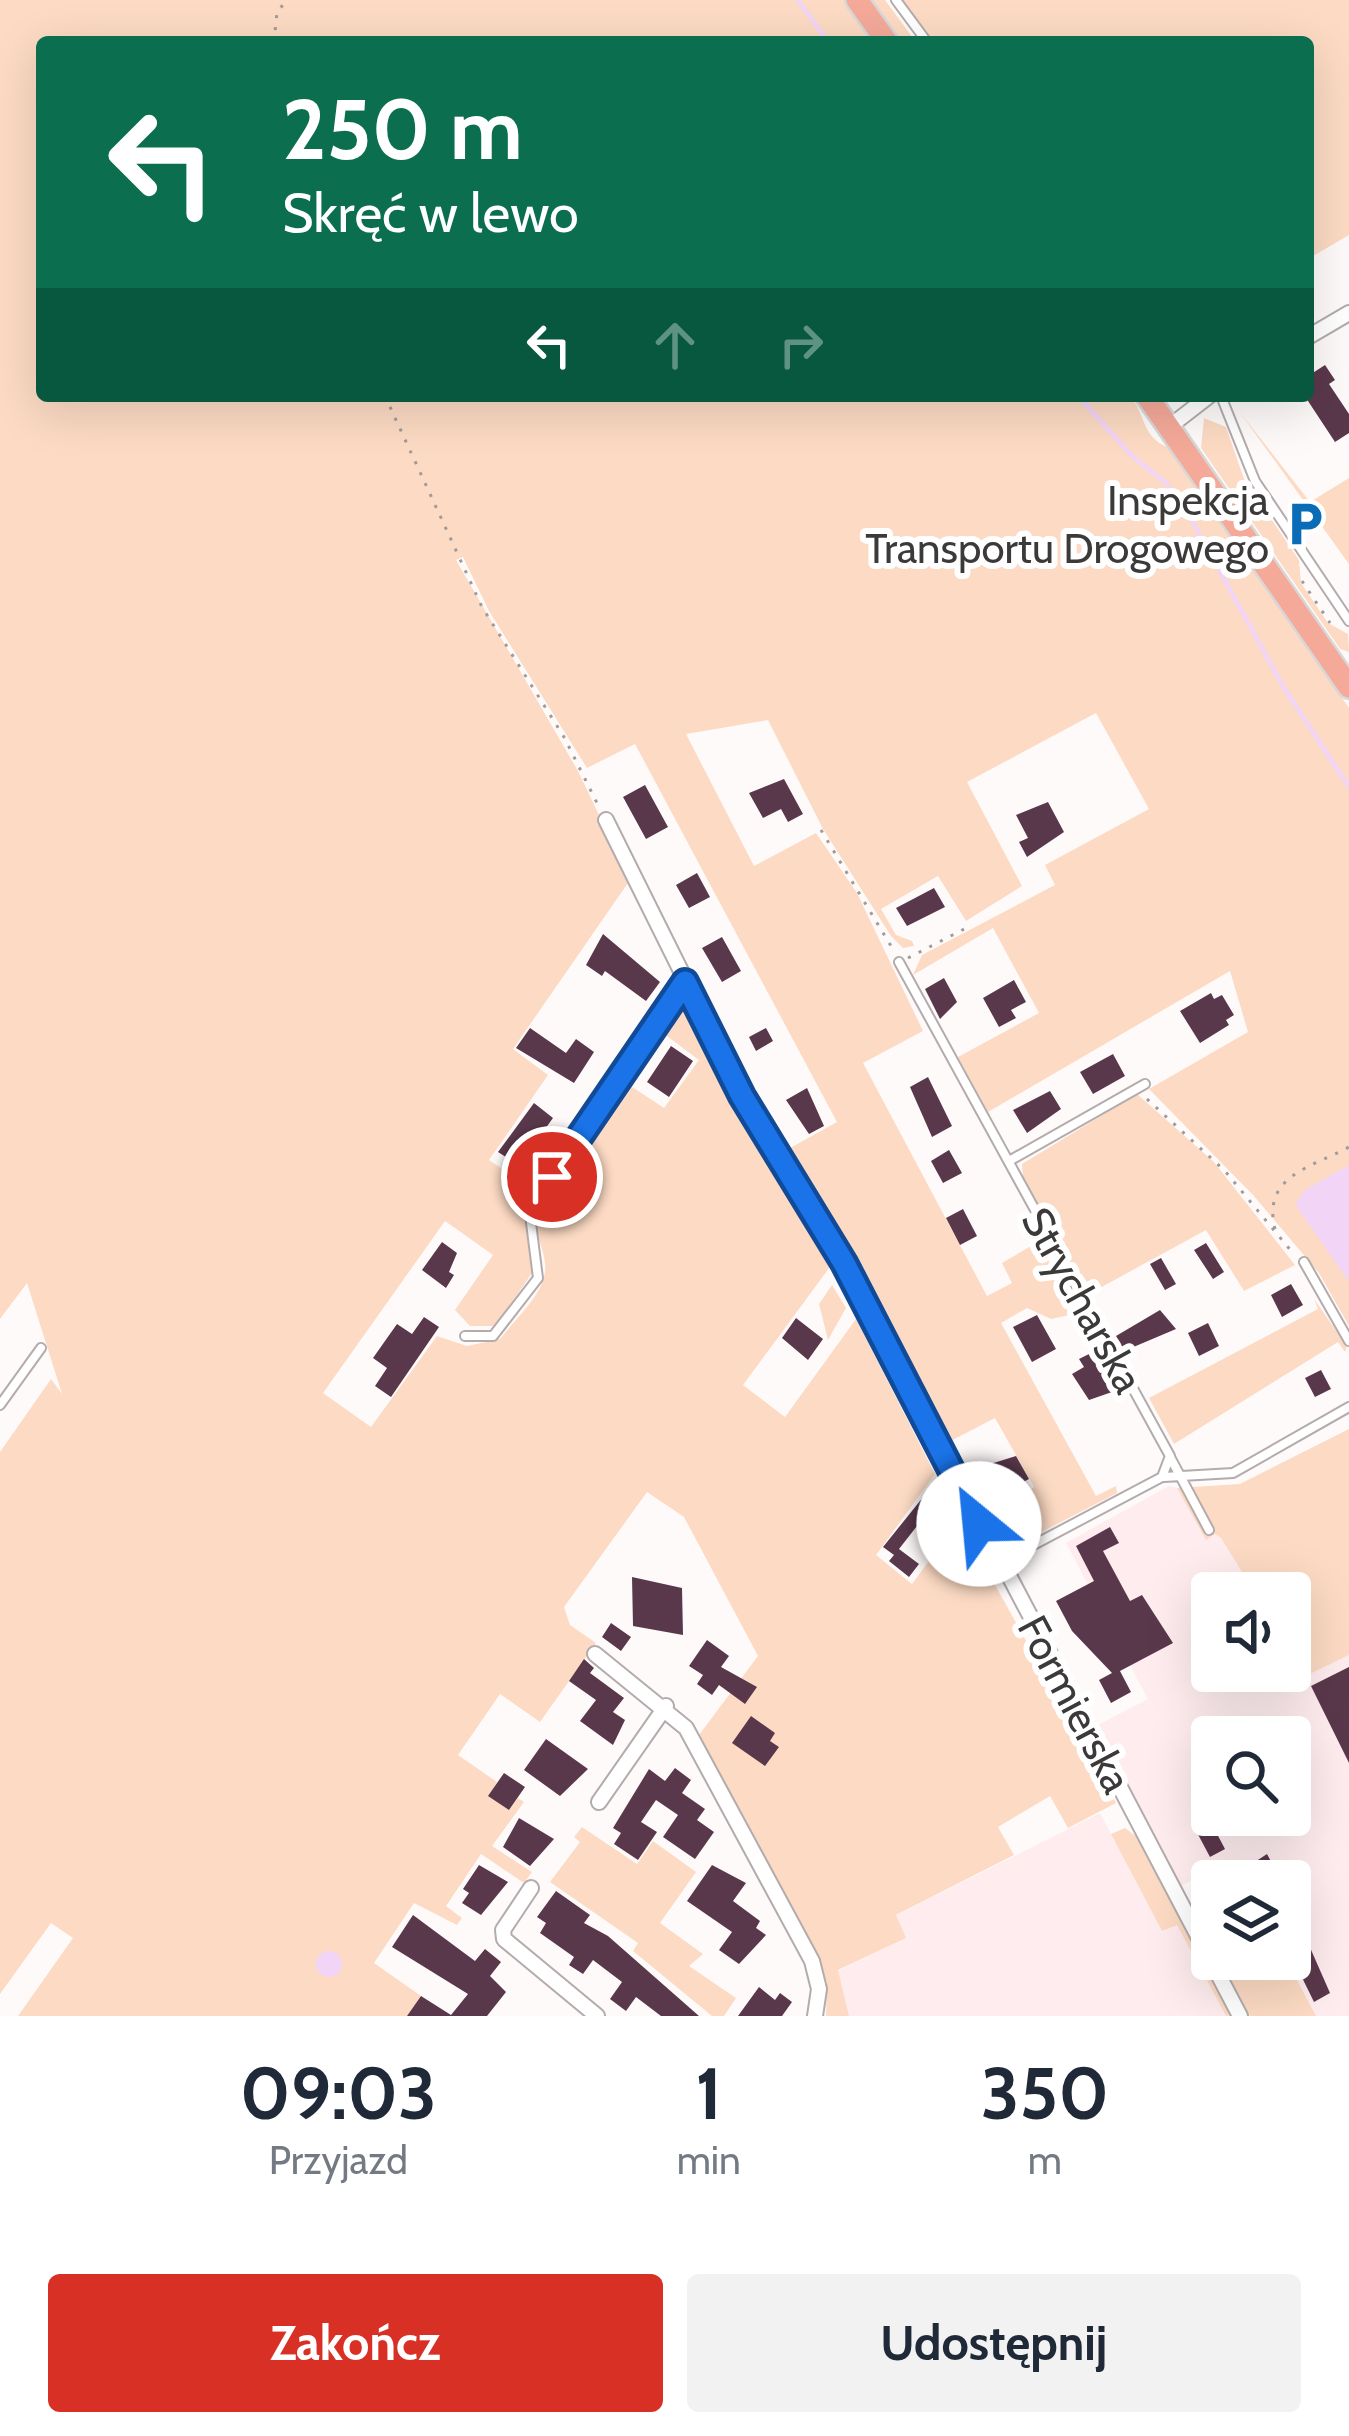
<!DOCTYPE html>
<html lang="pl">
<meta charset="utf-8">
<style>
body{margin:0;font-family:Cabin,sans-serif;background:#f2f2f3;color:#1f2937;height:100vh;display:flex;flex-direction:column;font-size:45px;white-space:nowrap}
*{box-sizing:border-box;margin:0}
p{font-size:39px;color:#747a83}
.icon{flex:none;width:66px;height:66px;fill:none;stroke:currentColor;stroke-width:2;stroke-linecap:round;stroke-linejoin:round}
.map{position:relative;height:2016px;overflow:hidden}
.sheet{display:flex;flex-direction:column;background:#fff;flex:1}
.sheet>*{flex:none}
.guide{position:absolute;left:36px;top:36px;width:1278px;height:366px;border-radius:12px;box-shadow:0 12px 48px #0002;background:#0b6e4f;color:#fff;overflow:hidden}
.fabs{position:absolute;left:1191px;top:1572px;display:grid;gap:24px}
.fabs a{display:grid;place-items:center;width:120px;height:120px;border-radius:12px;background:#fff;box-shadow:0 12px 48px #0002;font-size:60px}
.pin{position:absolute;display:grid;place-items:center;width:102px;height:102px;color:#fff;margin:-51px;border:6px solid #fff;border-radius:50%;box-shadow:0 3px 12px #0007}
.me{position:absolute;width:132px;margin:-66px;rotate:332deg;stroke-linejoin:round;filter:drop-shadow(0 0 9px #0008)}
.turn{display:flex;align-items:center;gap:42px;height:252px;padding:0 48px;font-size:54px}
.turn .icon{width:156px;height:156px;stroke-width:2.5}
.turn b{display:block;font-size:84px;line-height:102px}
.lanes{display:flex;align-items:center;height:114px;padding:0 48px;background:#0003;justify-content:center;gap:60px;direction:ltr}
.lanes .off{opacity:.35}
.eta{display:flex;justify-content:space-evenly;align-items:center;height:204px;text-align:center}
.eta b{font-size:72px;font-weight:700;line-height:84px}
.button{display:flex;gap:24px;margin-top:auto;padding:24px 48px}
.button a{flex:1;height:138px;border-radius:12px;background:#d93025;color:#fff;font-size:48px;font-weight:700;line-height:138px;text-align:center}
.button a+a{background:#f2f2f3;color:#1f2937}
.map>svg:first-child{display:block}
.built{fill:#feecee;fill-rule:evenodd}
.green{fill:#fcdac3}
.water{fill:#f2d4f7}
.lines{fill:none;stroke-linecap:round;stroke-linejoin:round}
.stream{stroke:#f2d4f7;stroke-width:4.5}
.building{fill:#5a384b}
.service-casing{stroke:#b3abac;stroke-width:12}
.minor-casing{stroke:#b3abac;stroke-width:18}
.primary-casing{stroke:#d8d7d7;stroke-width:26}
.path{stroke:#9f9b9b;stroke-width:3;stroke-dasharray:3 9;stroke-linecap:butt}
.service{stroke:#fff;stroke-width:8}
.minor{stroke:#fff;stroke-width:14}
.primary{stroke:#f4a999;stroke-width:21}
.route-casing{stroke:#114b97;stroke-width:30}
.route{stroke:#1a73e8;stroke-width:21}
.labels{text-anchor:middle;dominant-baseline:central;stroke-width:12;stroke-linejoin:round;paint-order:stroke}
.poi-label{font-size:42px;fill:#3c3939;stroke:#fff;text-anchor:end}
.street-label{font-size:42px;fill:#3c3939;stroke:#fff}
</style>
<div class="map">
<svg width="1349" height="2016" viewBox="0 0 1349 2016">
<rect width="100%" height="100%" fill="#fffafa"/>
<path class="built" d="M1169 1486 1177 1488 1207 1539 1215 1534 1221 1538 1255 1593H1212V1671H1290V1659L1310 1674 1349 1655V2016H1316L1286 1959 1290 1881H1245L1232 1859 1181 1886 1096 1726 1148 1699 1066 1543ZM1212 1737H1290V1815H1212Z
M1100 1813 1162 1931 1177 1924 1226 2016H849L838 1971 906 1938 895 1916Z"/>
<path class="green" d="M0 0H845L876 42H42V396H1131C1146 417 1142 437 1169 448L1349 708V1326L1319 1273 1253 1195 1149 1089 1248 1032 1230 971 988 1112 958 1057 1039 1013 993 928 913 975 922 955 1055 885 1045 865 1149 809 1096 713 967 782 1022 886 966 921 938 876 881 909 896 935 912 941 914 946 903 948 891 936 823 829 768 720 686 734 754 866 816 833 857 893 923 1031 863 1063 987 1296 1012 1283 1002 1263 1038 1242 1078 1313 1051 1319 1027 1308 1001 1323 1096 1496 1116 1486 1117 1493 1001 1553 974 1503 991 1494 1007 1519 1024 1509 1018 1497 1034 1487 995 1418 943 1445 783 1152 837 1122 635 744 587 768 489 611 463 557 456 560 578 771 630 880 513 1049 548 1075 489 1160 533 1190 522 1206 534 1270 496 1326H470L455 1310 493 1255 445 1221 323 1393 371 1427 437 1336 467 1346 500 1339C513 1322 539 1298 544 1277 551 1251 526 1228 537 1203L626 1083 664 1108 699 1060 663 1033 683 1007 835 1260 743 1385 785 1417 856 1319 935 1474 876 1555 912 1584 959 1520 1116 1803 1068 1828 1050 1796 998 1827 1014 1855 896 1915 906 1938 838 1970 849 2016H826L827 1983 821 1964 699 1735 758 1656 684 1517 647 1492 564 1607 570 1625 596 1643 540 1722 500 1694 458 1755 497 1782 489 1796 509 1810 518 1798 524 1802 492 1846 532 1872 524 1883 481 1854 446 1906 462 1918 457 1925 414 1903 374 1963 421 1996 407 2016H18L73 1938 51 1923 0 1994V1452L51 1379 62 1394 27 1283 0 1319Z
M866 0H885L916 42H897Z
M902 0H1349V235L1308 259V42H934Z
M1239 411 1310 502 1349 478V564Z
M1204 418 1226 427 1244 479 1299 560 1301 583 1328 623 1348 634 1349 652 1340 649 1201 448Z
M1137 1094 1214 1162 1295 1265 1244 1291 1206 1230 1087 1295 1023 1177 1022 1164Z
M832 1285 846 1308 828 1340 819 1304Z
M1314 1299 1347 1346 1345 1352 1338 1342 1174 1444 1149 1398 1318 1309Z
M1349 1429V1655L1310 1674 1290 1659V1593H1255L1221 1538 1215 1534 1206 1540 1177 1488 1240 1484Z
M582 1827 637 1864 653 1841 696 1872 660 1923 703 1954 689 1966 736 1998 724 2016H712L633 1951 638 1943 550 1882 580 1842 574 1837Z
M1125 1828 1137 1837 1232 2015 1226 2016 1177 1925 1162 1931 1111 1834Z
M1220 1959H1286L1316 2016H1250Z"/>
<path class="water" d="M1349 1165V1282L1295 1204 1305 1190Z
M316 1964a13 13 0 1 1 26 0a13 13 0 1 1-26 0Z"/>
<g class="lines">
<path class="stream" d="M798 0 828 42
M1078 396 1132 456 1165 482 1191 519 1284 688 1349 787"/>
</g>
<path class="building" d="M1325 365 1335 380 1329 384 1349 414V433L1335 442 1308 401V376Z
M784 779 803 814 788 822 781 809 763 818 749 793Z
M645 785 668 827 646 839 623 797Z
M1048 802 1064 832 1027 857 1019 842 1028 838 1016 815Z
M697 873 710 897 689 908 676 885Z
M934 888 945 907 907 926 896 908Z
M603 934 660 982 646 1001 605 971 602 976 586 965Z
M722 937 741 971 722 982 702 948Z
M944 978 957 1002 940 1019 925 989Z
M1014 980 1026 1002 1011 1010 1016 1018 999 1027 983 998Z
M1211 993 1214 999 1222 995 1234 1015 1226 1020 1229 1025 1200 1043 1180 1011Z
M530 1028 566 1053 576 1039 594 1052 574 1083 516 1048Z
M766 1028 773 1041 756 1051 749 1037Z
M671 1046 693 1061 669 1097 647 1082Z
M1113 1054 1125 1076 1093 1094 1080 1072Z
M928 1077 952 1126 932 1137 910 1087Z
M807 1088 824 1126 809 1134 786 1100Z
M1050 1091 1061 1109 1027 1133 1013 1110Z
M534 1103 553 1118 540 1136 533 1131 509 1159 498 1152Z
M949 1150 962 1173 943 1183 931 1161Z
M963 1209 977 1236 960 1245 946 1218Z
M442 1242 457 1253 449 1272 454 1275 446 1288 422 1270Z
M1206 1243 1224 1272 1213 1279 1194 1250Z
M1161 1258 1176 1284 1165 1290 1150 1264Z
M1291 1284 1303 1305 1282 1317 1271 1295Z
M1160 1310 1176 1329 1124 1351 1116 1336Z
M1037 1315 1056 1349 1032 1362 1013 1327Z
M424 1317 439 1327 391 1397 375 1386 387 1368 373 1358 397 1324 412 1334Z
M796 1318 823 1339 808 1360 782 1338Z
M1208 1323 1219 1346 1199 1356 1188 1333Z
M1095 1351 1112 1392 1089 1400 1072 1374 1084 1367 1079 1359Z
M1321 1370 1331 1389 1315 1397 1305 1378Z
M1016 1456 1029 1479 1010 1489 1020 1507 1008 1514 984 1466Z
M924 1496 935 1503 899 1549 919 1564 909 1577 889 1561 894 1555 883 1547Z
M1110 1527 1119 1543 1103 1551 1130 1601 1142 1595 1173 1643 1120 1671 1131 1692 1111 1703 1099 1680 1112 1673 1072 1631 1056 1601 1094 1581 1076 1546Z
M632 1577 682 1588 683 1635 633 1626Z
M611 1623 631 1637 621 1651 602 1637Z
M707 1640 729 1656 721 1667 757 1687 745 1704 719 1685 712 1695 697 1684 703 1675 689 1666Z
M584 1659 594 1668 590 1673 624 1698 613 1712 625 1720 613 1745 580 1721 596 1700 569 1681Z
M1349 1667V1763L1311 1686Z
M751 1716 775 1733 770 1741 779 1747 765 1766 732 1743Z
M546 1739 588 1769 560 1796 524 1770Z
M675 1768 691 1780 682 1793 705 1809 697 1820 714 1832 695 1859 663 1837 678 1815 656 1800 641 1822 657 1832 638 1860 614 1844 621 1833 613 1828 649 1769 665 1781Z
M504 1773 525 1787 509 1810 488 1796Z
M1208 1817 1225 1849 1210 1857 1193 1825Z
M519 1818 554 1839 530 1866 503 1847Z
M1267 1854 1275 1869 1253 1881H1226Z
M479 1865 508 1882 481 1915 462 1903 469 1893 463 1889Z
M712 1865 746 1883 733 1901 760 1921 756 1928 766 1935 739 1964 719 1950 732 1932 687 1901Z
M556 1891 590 1915 584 1923 608 1936 699 2016H661L636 1997 626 2011 610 1999 622 1982 593 1960 583 1974 569 1965 574 1957 540 1933 546 1923 537 1917Z
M1290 1902 1330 1993 1314 2002 1290 1953Z
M413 1915 475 1961 485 1949 501 1962 490 1976 506 1992 487 2016H407L421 1996 451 2015 468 1994 392 1947Z
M759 1987 775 2000 780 1993 792 2002 782 2016H738Z"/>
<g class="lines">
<defs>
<path id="service" d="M896 0 927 42
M1221 396 1255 481 1349 621
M899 962 1170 1456 1162 1477 1003 1561
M1009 1161 1145 1084
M1304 1262 1349 1341
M465 1336H493L538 1278 529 1207 684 983
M0 1405 41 1348
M1170 1457 1209 1530
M1164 1477 1233 1473 1349 1407"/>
<path id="minor" d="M1308 337 1349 313
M1169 427 1209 396
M606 820 743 1096 845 1263 1240 2016
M595 1654 686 1728 812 1961 819 1989 815 2016
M599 1802 666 1706
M531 1888 503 1930 504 1939 597 2016"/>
<path id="primary" d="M857 0 887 42
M1147 396 1349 687"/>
</defs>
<use href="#service" class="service-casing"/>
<use href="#minor" class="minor-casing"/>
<use href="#primary" class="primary-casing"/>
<path class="path" d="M274 42 277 12 287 0
M385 396 482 607 564 737 600 809
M1302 581 1330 623
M821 830 894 951
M908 958 970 926
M1147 1099 1225 1171 1292 1252
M1275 1229C1262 1176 1310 1168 1349 1147"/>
<use href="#service" class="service"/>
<use href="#minor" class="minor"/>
<use href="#primary" class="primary"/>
</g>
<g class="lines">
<defs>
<path id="route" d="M552 1177 685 982 742 1096 844 1263 979 1524"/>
</defs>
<use href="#route" class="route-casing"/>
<use href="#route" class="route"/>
</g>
<defs>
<symbol id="parking-bare" viewBox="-9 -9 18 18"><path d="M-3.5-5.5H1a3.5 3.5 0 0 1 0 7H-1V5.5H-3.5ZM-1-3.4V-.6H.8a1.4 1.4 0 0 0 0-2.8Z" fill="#0a6bb7" stroke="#fff" stroke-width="2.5" paint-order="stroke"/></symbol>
</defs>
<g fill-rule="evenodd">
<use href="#parking-bare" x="1272" y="491" width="66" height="66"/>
</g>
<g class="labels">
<g class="poi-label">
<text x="1269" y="500">Inspekcja<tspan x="1269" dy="48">Transportu Drogowego</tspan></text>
</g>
<g class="street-label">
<text transform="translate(1083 1300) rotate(61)">Strycharska</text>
<text transform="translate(1075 1704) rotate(62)">Formierska</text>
</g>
</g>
</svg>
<div class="fabs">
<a><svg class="icon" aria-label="sound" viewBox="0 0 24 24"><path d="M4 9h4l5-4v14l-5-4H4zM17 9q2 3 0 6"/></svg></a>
<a><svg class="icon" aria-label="search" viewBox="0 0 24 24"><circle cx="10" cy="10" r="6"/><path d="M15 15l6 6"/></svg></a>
<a><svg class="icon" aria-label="layers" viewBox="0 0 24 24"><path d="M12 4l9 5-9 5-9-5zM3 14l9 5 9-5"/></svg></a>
</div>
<div class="pin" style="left:552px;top:1177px;background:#d93025"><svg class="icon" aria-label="arrive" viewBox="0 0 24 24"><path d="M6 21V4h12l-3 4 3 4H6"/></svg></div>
<svg class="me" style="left:979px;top:1524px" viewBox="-20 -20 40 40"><circle r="19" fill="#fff"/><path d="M0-13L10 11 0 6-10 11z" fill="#1a73e8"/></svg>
<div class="guide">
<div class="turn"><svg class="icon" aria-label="left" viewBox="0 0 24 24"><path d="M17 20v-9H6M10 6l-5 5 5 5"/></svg><div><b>250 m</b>Skręć w lewo</div></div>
<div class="lanes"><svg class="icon" aria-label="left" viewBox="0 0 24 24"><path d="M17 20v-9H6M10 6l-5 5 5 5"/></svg><svg class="icon off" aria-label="ahead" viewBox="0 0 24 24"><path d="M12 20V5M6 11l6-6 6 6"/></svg><svg class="icon off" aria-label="right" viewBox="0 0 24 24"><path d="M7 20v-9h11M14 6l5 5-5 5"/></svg></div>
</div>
</div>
<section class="sheet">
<div class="eta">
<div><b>09:03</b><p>Przyjazd</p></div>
<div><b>1</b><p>min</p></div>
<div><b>350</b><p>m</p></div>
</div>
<div class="button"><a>Zakończ</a><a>Udostępnij</a></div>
</section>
